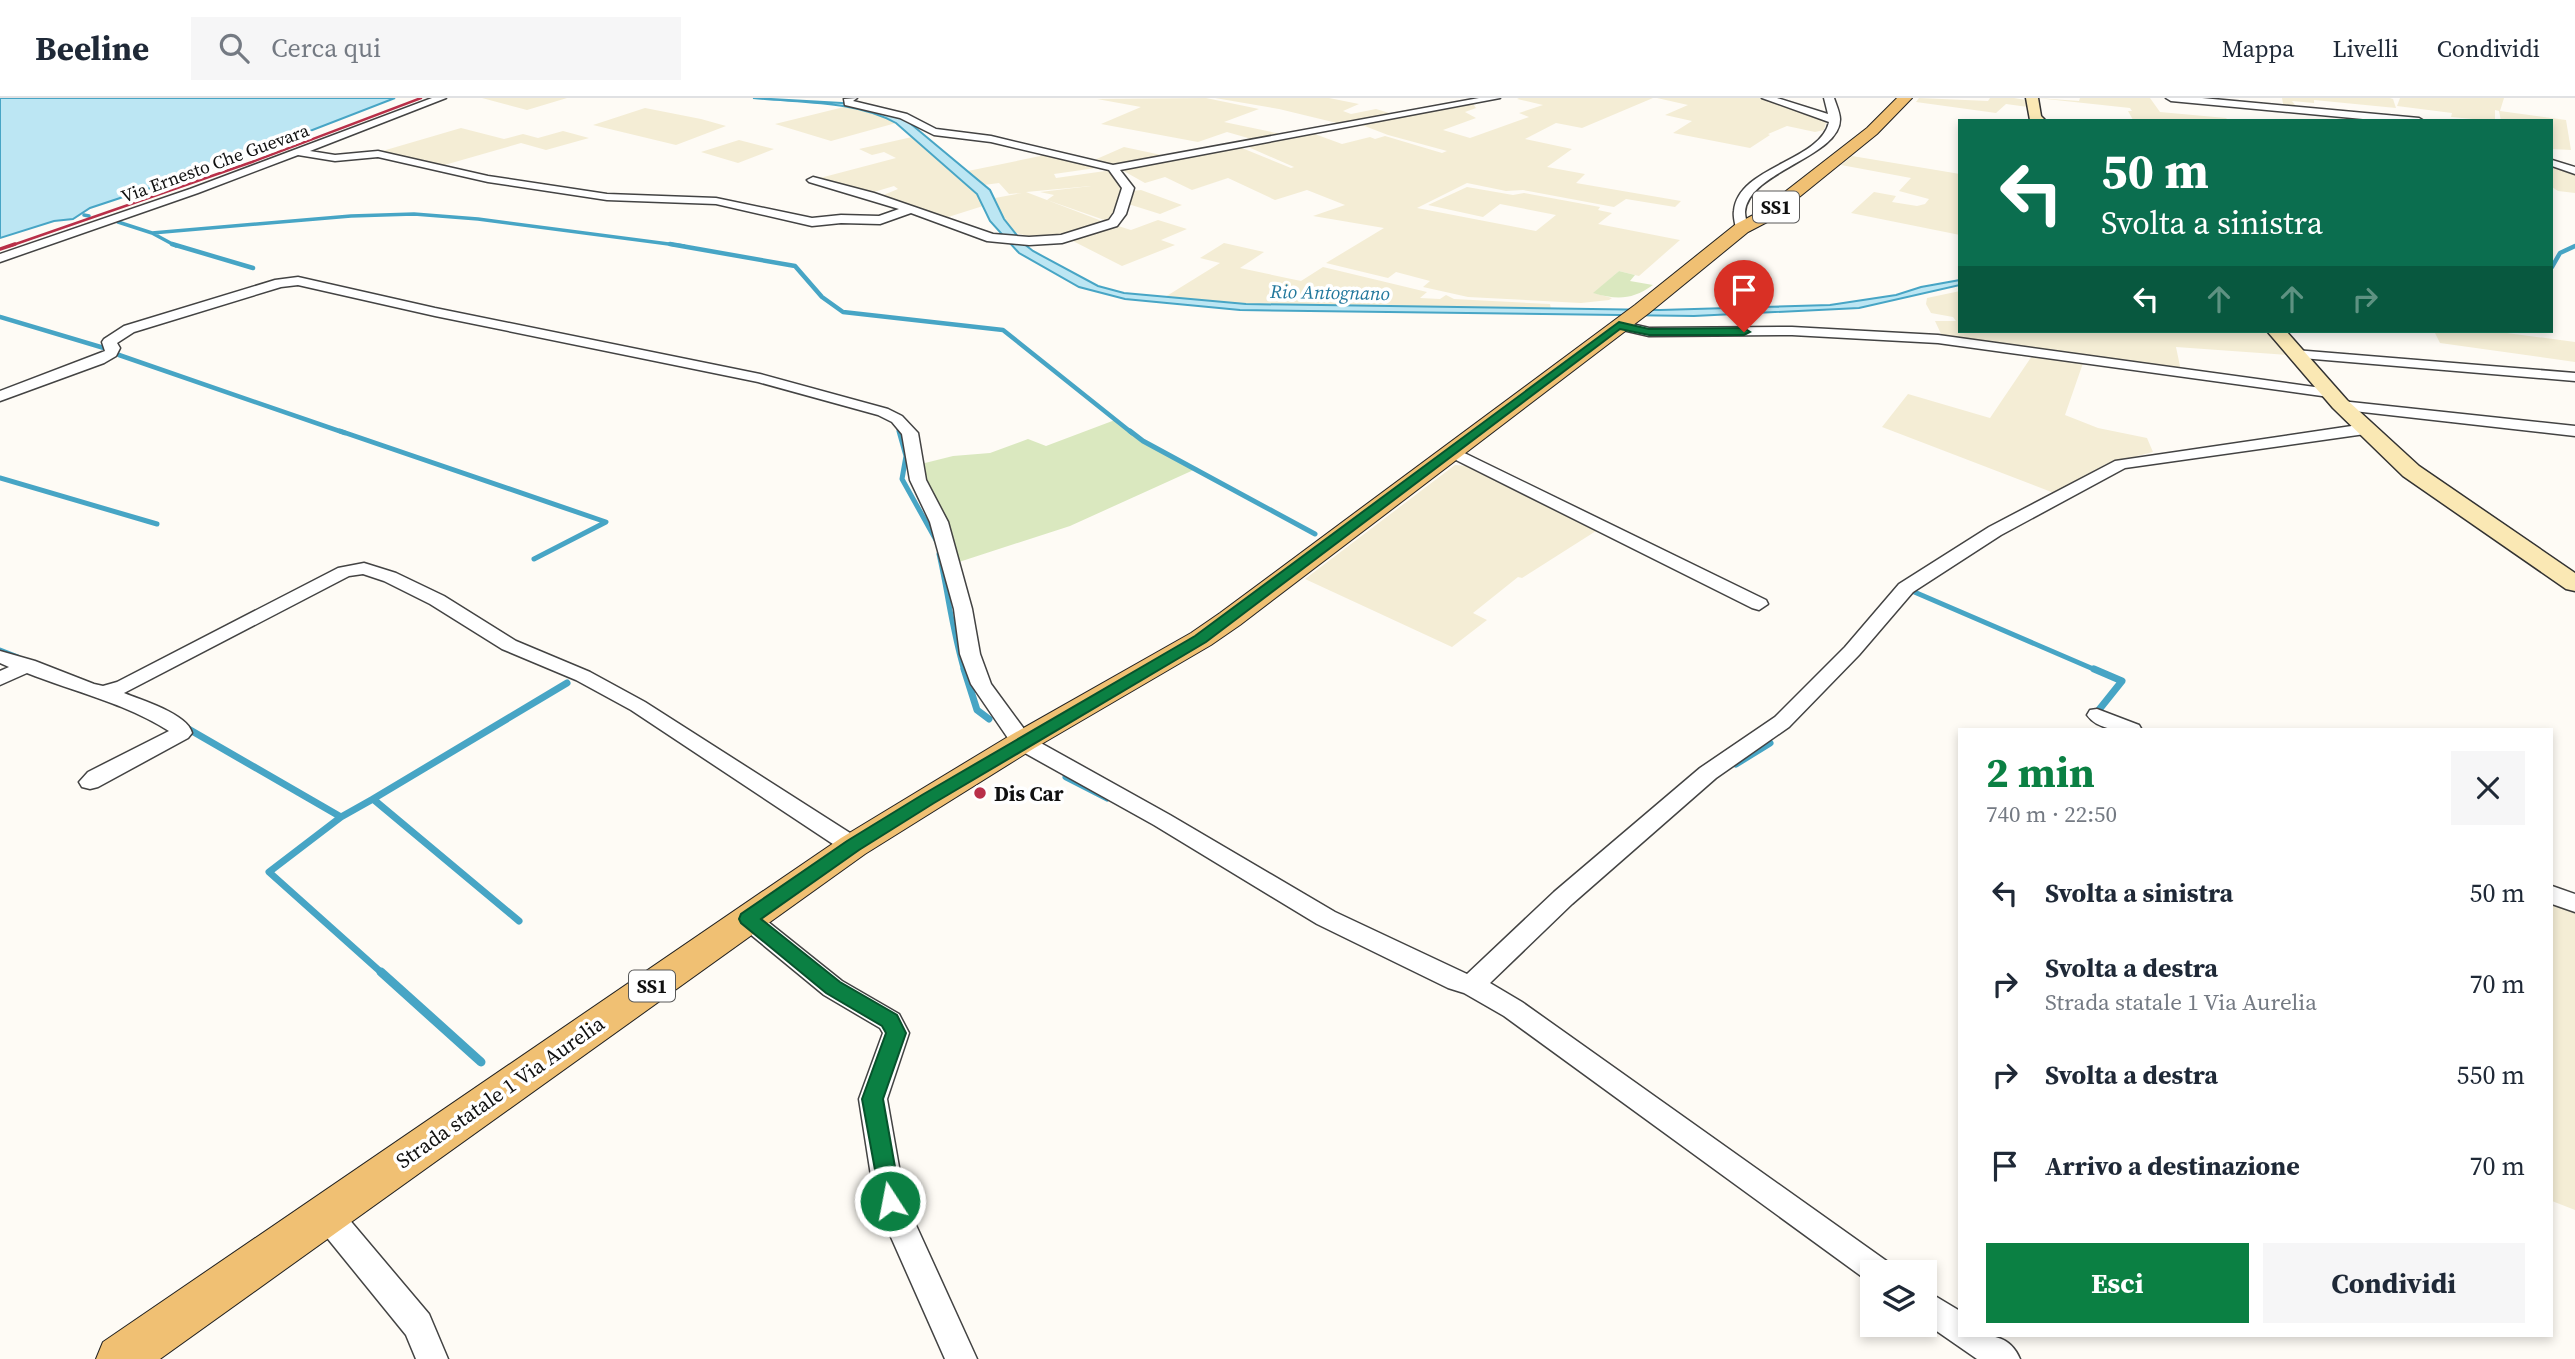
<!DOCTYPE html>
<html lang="it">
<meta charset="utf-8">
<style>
body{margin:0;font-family:"Source Serif 4",serif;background:#f6f6f7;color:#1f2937;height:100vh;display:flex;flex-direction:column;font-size:26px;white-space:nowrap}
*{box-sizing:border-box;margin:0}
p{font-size:23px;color:#747a83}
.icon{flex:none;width:38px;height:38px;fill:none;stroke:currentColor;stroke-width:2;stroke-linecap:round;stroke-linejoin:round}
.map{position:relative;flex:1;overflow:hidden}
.details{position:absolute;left:1958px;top:630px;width:595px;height:609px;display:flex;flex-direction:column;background:#fff;border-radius:0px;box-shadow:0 4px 10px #0003}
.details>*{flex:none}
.hud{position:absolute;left:1958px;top:21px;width:595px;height:214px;border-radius:0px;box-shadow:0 4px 10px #0003;background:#0b6e4f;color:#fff;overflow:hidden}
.controls{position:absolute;left:1860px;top:1162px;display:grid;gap:14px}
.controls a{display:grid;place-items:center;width:77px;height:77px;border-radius:0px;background:#fff;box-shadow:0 4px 10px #0003;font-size:35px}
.pin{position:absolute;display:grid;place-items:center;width:60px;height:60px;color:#fff;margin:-72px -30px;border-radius:50% 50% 50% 0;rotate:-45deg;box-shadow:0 0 7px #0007}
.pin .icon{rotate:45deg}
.me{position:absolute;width:77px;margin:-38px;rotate:349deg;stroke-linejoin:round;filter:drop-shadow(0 0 5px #0008)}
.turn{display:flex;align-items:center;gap:24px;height:147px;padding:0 28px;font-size:32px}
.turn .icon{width:91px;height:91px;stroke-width:2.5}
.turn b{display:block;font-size:49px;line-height:60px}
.lanes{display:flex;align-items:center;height:66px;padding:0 28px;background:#0003;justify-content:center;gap:35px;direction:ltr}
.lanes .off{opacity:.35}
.round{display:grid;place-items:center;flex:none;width:74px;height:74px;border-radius:0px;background:#f6f6f7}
.headline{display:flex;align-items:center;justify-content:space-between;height:119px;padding:0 28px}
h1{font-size:42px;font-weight:700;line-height:52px;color:#0b8043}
.primary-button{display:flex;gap:14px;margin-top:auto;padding:14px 28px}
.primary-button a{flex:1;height:80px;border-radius:0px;background:#0b8043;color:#fff;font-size:28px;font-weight:700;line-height:80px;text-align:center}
.primary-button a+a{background:#f6f6f7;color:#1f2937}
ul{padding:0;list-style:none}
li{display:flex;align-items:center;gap:21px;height:91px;padding:0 28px}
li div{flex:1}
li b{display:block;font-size:26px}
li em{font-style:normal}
header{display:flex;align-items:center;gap:42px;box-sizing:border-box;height:98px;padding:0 35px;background:#fff;border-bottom:2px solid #e0e1e3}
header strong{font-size:33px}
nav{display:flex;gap:38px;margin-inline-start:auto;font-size:24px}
.search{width:490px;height:63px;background:#f6f6f7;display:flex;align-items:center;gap:18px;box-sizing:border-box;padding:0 24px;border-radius:0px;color:#747a83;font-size:26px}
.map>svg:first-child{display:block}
.farmland{fill:#f4edd5}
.green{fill:#dae8bf}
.water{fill:#bce6f3;stroke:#47a5c5;stroke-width:2}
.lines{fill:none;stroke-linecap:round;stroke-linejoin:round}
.stream-far4{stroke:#47a5c5;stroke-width:3.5}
.stream-far3{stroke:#47a5c5;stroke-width:4.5}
.stream-far2{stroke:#47a5c5;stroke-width:5}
.stream-far1{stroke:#47a5c5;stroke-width:7}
.stream{stroke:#47a5c5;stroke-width:9}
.street-casing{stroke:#434343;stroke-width:3}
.secondary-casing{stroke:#323232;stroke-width:3}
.primary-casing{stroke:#212121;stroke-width:2}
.street{fill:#fff;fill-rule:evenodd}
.secondary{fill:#fae8b4;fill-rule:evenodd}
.primary{fill:#f0c073;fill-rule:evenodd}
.rail-far1{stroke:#b93049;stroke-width:2.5}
.rail{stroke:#b93049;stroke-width:3.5}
.route{fill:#0b8043;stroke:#07532c;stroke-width:2}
.poi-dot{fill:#b93049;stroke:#fff;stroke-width:2.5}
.labels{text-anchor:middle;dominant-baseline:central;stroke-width:7;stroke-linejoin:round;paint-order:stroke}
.far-street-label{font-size:18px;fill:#101010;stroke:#fff}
.shield{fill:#fff;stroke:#585858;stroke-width:2}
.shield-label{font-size:19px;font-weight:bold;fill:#101010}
.far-water-label{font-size:19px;font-style:italic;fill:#20779c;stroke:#fff}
.poi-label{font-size:21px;font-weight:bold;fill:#101010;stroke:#fff;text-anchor:start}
.street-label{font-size:21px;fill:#101010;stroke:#fff}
</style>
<header>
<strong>Beeline</strong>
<div class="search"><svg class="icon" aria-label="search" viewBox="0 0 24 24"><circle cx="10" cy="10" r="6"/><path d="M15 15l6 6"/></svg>Cerca qui</div>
<nav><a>Mappa</a><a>Livelli</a><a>Condividi</a></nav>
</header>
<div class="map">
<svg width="2575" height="1261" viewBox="0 0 2575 1261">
<rect width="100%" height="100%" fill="#fefbf5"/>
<path class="farmland" d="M482 0H567L527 12Z
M1206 0 1259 11 1224 24 1286 37 1255 42 1227 34 1198 44 1101 26 1141 9 1097 1Z
M1215 0H1329L1359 6 1343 13 1351 16 1376 11 1396 17 1341 26 1279 11Z
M1519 0H1653L1582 30 1556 25 1525 41 1572 51 1547 69 1585 76 1576 85 1681 103 1675 109 1626 101 1614 109 1523 92 1506 93 1467 85 1417 110 1536 133 1556 117 1500 106 1483 119 1428 107 1467 89 1513 97 1524 95 1600 109 1598 112 1612 115 1598 126 1680 142 1639 178 1619 173 1594 195 1612 200 1609 202 1581 205 1468 199 1423 189 1430 183 1396 174 1388 180 1326 165 1384 130 1313 118 1345 107 1307 92 1275 102 1228 80 1192 92 1165 79 1145 85 1120 71 1237 48 1291 70 1294 69 1246 48 1312 35 1342 46 1370 39 1375 41 1385 38 1442 55 1447 53 1388 37 1362 27 1473 6 1476 10 1465 14 1476 20 1443 32 1470 40 1529 19 1519 15 1543 7 1517 1Z
M1657 0H1759L1827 21 1824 32 1815 34 1787 28 1768 36 1770 37 1750 50 1673 35 1692 23 1665 17 1688 7Z
M1919 0 1988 3 1990 0H2014L2026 2 2028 9 2006 6 1996 15 1916 4Z
M2037 0 2079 3 2080 0H2150L2160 14 2226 20 2229 23 2133 22 2128 13H2132L2130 10Z
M2282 0H2390L2393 1 2396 10 2314 2V5L2292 3 2299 12 2284 11Z
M2400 0H2504L2500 13 2566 22 2571 52 2552 51V23H2501L2499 13 2495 12V23L2451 19 2452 15 2397 8Z
M844 9 871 14 896 25 831 43 775 26Z
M645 10 701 21 726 28 676 47 593 27Z
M461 30 504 41 523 36 538 40 563 33 589 40 546 52 521 45 441 68 379 54Z
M912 39 968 86 977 96 983 108 945 120 881 98 898 91 894 88 874 94 820 80 896 60 884 54 872 57 859 51Z
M739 42 774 51 738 65 701 54Z
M1124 49 1166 58 1112 67 1092 63Z
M1055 55 1103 69 1054 76 1056 80 1112 72 1124 89 1110 124 1047 102 1054 97 1040 94 1091 88 1026 94 1107 125 1068 137 1040 141 1016 135 1004 121 995 100 1022 95 1009 96 999 85 984 87 968 73Z
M1852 58 1960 76V137L1851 115 1874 94 1896 98 1892 104 1917 108 1925 106 1929 101 1899 93 1911 80 1841 67Z
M2552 66 2575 74V95L2558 93 2552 89Z
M1141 92 1182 107 1160 116 1125 105 1132 93Z
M1158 122 1187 131 1161 142 1175 147 1122 168 1069 141 1115 127 1131 132Z
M1224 145 1264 154 1240 170 1301 183 1323 169 1427 194 1420 200 1440 201 1446 197 1454 201 1550 206 1551 211 1246 206 1165 199 1220 165 1200 160Z
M1960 193V233H2269L2288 257 2176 249 2181 273 1994 244 1942 238 1935 223H1956L1953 219 1931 215 1926 206 1927 200Z
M2434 233H2492L2575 244V264L2440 245Z
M2034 255 2083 265 2065 317 2098 330 2147 340 2153 354 2106 366 2054 395 1882 329 1908 296 1990 320Z
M1455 367 1468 368 1596 433 1522 480 1518 479 1473 515 1487 522 1452 549 1305 481Z
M2552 805 2575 813V1112L2552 1103Z"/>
<path class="green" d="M1619 173 1635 177 1630 183 1653 187C1632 202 1617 202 1593 195Z
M1115 322 1153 349 1198 370 1070 428 959 464 946 425 923 382 921 366 953 358 990 355 1028 341 1046 348Z"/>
<path class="water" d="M0 0H395L235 62 90 110 73 121 54 123 0 140Z
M753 0 842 5 883 12 905 21 990 92 1004 121 1023 145 1033 153 1098 188 1124 195 1246 206 1660 212 1830 207 1896 197 1921 189 1960 182V187L1859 210 1694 218 1240 212 1125 201 1079 189 1019 155 990 123 977 96 896 25C855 2 800 5 753 0Z"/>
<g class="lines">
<path class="stream-far4" d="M84 117 89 118
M118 124 152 135 176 148
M152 135 351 118 414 116 478 121 684 148"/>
<path class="stream-far3" d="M172 146 253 170
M670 146 795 168 822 199 843 214 1003 232 1132 335
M2552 169 2560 155 2575 148
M0 219 104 250
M119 257 345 335
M898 328 900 335"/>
<path class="stream-far2" d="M340 333 606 424 534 461
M899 333 906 358 902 381 936 442
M1130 333 1143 343 1315 436
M0 380 157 426
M939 456C948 495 952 534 964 573
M1912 493 2098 573
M0 552 18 559"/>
<path class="stream-far1" d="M964 571 977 612 989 621
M2094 571 2122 583 2098 613
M185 629 341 719 269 774 383 876
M1736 666 1770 645
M1066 679 1107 700
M373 701 567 585
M341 719 373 701 519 823"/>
<path class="stream" d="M381 874 481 964"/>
<defs>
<path id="street" d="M432 0H446L310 53 335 57 378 53 488 78 607 96 716 100 812 120 841 117 879 118 899 111 809 84 807 82 813 79 874 95 993 136 1029 139 1061 137 1109 122 1114 115 1122 90 1109 72 991 44 934 37 900 20 845 7 844 1 857 0 853 3 907 16 936 31 991 38 1113 67 1479 0H1500L1120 72 1134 90 1126 116 1117 128 1062 145 1029 147 987 143 911 115 880 126 841 125 812 128 716 106 607 102 488 84 378 59 335 63 298 57 198 95 0 164V156L190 91Z
M1762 0H1777L1828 16 1824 0H1834C1836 6 1840 15 1840 21 1841 59 1748 73 1745 114 1745 119 1747 125 1748 130L1742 134 1736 130C1735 125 1733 118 1734 113 1738 68 1820 64 1829 24Z
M2166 0H2202L2419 20 2424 23H2384L2171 3Z
M2552 62 2575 69V76L2552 68Z
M298 179 435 210 760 276 888 311 902 318 918 335 926 382 948 424 972 511 980 556 991 586 1030 639 1170 717 1335 814 1467 876 1554 794 1700 670 1775 619 1845 549 1899 486 1989 429 2115 363 2365 326 2373 331 2365 336 2125 370 2001 437 1913 494 1859 557 1789 629 1716 680 1572 806 1490 885 1522 904 1888 1164 1892 1174H1872V1186L1504 918 1464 895 1448 890 1317 826 1154 727 1014 649 971 586 960 556 954 511 930 424 910 382 902 336 892 324 878 317 758 284 435 218 298 187 281 189 134 234 117 245 120 250 116 258 104 265 0 303V293L105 253 102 244 104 241 124 228 275 182Z
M1619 223 1649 230 1792 229 1938 237 2329 291 2336 295 2329 299 1938 245 1792 237 1649 238 1614 230V224Z
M2295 252 2575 275V283L2290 259 2288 256Z
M2341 303 2575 328V338L2336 311 2333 308Z
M1452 349 1766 502 1768 506 1759 512 1752 510 1446 357 1444 354 1446 351Z
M364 465 396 475 444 498 516 543 590 574 645 604 861 742 865 748 861 754 853 756 845 754 631 612 576 582 502 551 430 506 384 483 363 476 349 478 124 595C141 602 188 616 192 635L188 640 98 689 90 691 82 689 79 684 88 674 169 633C125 605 75 594 27 575L0 587V573L9 569 0 565V553L35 563 94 586 103 588 117 584 338 470Z
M2097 611 2139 627 2142 632C2124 632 2099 634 2087 617L2090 612Z
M2552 788 2575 796V814L2552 806Z
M748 812 757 815 842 883 899 916 909 935 887 1001 905 1103 977 1261H945L875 1103 859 1001 883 935 880 930 824 897 739 827 736 821 739 815Z
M326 1103 337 1107 429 1216 448 1261H416L406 1237 315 1125 311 1116 315 1107Z
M1925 1192 1960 1213V1237C1985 1237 2009 1234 2020 1261H1977L1925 1225Z"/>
<path id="secondary" d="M2026 0H2038L2041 18 2046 23 2030 22Z
M2267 233H2286L2347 302 2419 368 2575 475V493L2566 491 2403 378 2333 310Z"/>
<path id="primary" d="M1897 0H1912L1877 36 1771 122 1748 134 1649 215 1240 527 1211 547 1033 651 865 756 160 1261H96L103 1244 841 740 1011 637 1191 535 1220 515 1635 207 1736 126 1759 114 1867 30Z"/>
</defs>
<use href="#street" class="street-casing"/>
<use href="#secondary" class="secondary-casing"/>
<use href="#primary" class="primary-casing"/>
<use href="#street" class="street"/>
<use href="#secondary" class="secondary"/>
<use href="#primary" class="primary"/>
<path class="rail-far1" d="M10 148 252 64 421 0"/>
<path class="rail" d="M0 151 15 146"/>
</g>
<path class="route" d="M1619 224 1649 231 1744 230 1750 234 1744 237H1649L1620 231 1206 544 934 705 859 752 761 821 840 884 897 917 906 935 883 1001 901 1103 898 1110 890 1113 882 1110 862 1001 886 935 882 928 826 895 741 825 739 821 741 816 847 743 922 697 1195 538Z"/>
<circle class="poi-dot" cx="980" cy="695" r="7"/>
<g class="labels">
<g class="far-street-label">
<text transform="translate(215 65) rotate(-20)">Via Ernesto Che Guevara</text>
</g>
<g class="shield">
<rect x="1753" y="93.5" width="46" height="31" rx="5"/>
<rect x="629" y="872.5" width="46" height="31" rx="5"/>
</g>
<g class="shield-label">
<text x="1776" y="109">SS1</text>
<text x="652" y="888">SS1</text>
</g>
<g class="far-water-label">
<text transform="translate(1330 194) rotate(1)">Rio Antognano</text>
</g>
<g class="poi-label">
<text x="994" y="695">Dis Car</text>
</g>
<g class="street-label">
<text transform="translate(500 994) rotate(-35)">Strada statale 1 Via Aurelia</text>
</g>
</g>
</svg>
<div class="controls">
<a><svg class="icon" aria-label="layers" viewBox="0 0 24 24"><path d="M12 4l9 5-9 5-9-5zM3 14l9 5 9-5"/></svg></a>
</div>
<div class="pin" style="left:1744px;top:234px;background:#d93025"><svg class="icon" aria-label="arrive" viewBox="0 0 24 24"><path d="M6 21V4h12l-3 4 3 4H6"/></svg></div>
<svg class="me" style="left:890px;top:1103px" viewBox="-20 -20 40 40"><circle r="17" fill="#0b8043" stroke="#fff" stroke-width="3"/><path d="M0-11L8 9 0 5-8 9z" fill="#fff"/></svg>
<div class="hud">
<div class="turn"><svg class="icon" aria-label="left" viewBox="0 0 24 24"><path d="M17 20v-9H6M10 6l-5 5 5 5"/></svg><div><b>50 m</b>Svolta a sinistra</div></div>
<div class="lanes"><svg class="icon" aria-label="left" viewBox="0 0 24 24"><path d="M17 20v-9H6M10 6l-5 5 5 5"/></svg><svg class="icon off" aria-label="ahead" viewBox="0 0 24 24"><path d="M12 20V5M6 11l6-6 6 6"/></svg><svg class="icon off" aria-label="ahead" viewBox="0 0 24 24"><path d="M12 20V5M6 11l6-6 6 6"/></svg><svg class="icon off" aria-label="right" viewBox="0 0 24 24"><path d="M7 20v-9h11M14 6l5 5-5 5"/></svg></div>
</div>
<section class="details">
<div class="headline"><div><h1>2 min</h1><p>740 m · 22:50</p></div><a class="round"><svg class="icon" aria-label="close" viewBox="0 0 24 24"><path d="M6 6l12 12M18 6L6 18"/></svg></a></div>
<ul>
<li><svg class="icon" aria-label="left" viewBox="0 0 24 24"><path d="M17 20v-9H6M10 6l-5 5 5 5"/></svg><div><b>Svolta a sinistra</b></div><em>50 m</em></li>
<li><svg class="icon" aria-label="right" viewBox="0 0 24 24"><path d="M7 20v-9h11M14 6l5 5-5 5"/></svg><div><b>Svolta a destra</b><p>Strada statale 1 Via Aurelia</p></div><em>70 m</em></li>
<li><svg class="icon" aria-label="right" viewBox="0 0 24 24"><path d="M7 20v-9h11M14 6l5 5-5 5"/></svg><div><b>Svolta a destra</b></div><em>550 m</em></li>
<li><svg class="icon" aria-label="arrive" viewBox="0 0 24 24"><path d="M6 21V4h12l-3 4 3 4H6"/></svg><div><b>Arrivo a destinazione</b></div><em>70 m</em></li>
</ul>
<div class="primary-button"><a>Esci</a><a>Condividi</a></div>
</section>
</div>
